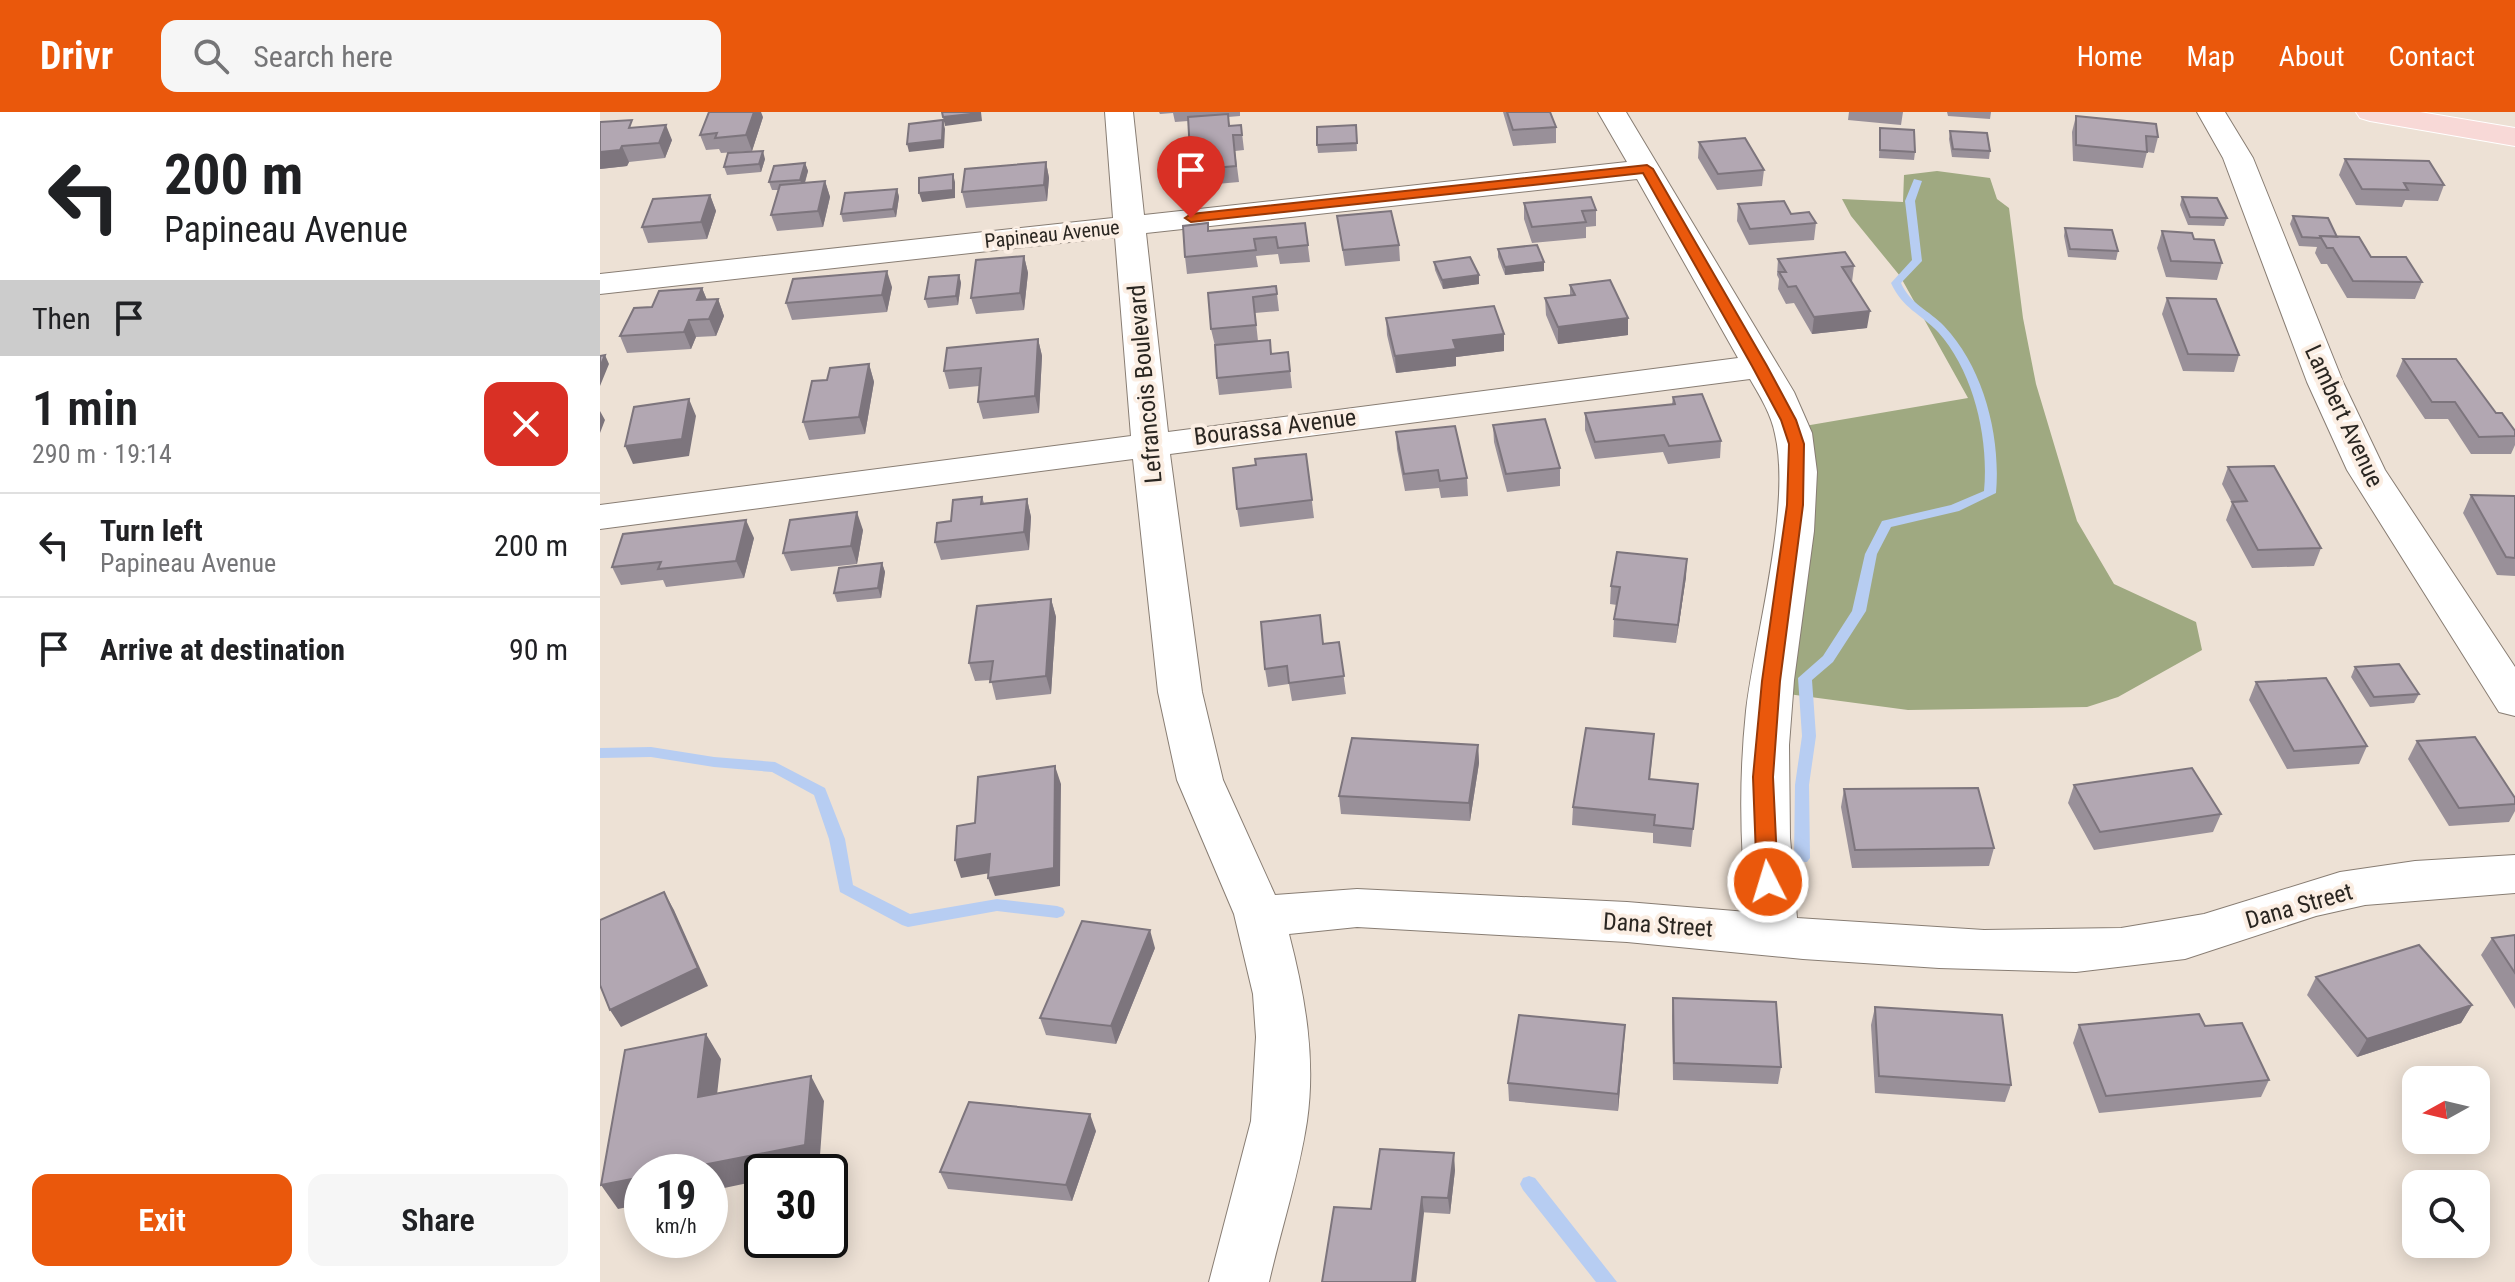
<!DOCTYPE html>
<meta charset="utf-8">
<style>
body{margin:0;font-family:"Roboto Condensed",sans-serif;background:#f6f6f6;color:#202124;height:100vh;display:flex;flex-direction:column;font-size:30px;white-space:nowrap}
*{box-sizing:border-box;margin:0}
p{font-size:26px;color:#757577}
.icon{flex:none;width:44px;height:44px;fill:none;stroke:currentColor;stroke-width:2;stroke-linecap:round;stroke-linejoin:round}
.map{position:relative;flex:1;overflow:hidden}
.sheet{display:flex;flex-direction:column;background:#fff;width:600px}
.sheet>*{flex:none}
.top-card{background:#fff;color:#202124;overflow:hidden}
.needle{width:52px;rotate:262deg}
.tools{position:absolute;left:1802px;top:954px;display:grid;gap:16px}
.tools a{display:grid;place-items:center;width:88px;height:88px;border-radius:16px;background:#fff;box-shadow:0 4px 20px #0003;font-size:40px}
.speed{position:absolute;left:24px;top:1042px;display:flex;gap:16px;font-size:40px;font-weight:700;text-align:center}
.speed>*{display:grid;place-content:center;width:104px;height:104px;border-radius:50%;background:#fff;box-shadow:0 4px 20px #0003;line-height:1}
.speed small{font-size:20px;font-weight:400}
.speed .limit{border:4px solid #111;border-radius:12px;background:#fff;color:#111}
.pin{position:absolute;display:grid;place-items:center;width:68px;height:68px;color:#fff;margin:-82px -34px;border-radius:50% 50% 50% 0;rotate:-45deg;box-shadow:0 0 8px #0007}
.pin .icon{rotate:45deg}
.me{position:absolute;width:88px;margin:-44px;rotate:355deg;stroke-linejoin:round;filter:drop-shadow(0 0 6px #0008)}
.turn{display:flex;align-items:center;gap:28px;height:168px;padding:0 32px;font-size:36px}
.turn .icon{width:104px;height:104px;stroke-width:2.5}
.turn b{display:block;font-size:56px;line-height:68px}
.then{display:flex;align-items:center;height:76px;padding:0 32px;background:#0003;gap:16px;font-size:30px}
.round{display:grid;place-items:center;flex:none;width:84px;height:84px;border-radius:16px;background:#f6f6f6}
.summary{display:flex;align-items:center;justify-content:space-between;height:136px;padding:0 32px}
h1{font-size:48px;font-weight:600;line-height:60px}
.primary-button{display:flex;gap:16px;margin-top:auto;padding:16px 32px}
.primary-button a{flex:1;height:92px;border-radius:16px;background:#ea580c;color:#fff;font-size:32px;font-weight:600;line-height:92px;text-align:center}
.primary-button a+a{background:#f6f6f6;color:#202124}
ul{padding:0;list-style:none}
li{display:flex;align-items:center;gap:24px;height:104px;padding:0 32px;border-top:2px solid #e0e0e0}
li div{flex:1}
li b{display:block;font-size:30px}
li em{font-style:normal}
header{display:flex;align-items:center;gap:48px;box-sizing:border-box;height:112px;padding:0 40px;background:#ea580c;color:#fff}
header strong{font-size:38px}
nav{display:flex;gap:44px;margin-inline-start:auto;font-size:28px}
.search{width:560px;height:72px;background:#f6f6f6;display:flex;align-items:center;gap:20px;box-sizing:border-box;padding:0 28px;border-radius:16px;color:#757577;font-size:30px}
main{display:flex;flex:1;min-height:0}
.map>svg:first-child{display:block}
.forest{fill:#9fa981}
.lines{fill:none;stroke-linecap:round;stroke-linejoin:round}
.stream{fill:#b7cdf2;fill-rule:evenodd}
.minor-casing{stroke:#887d73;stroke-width:2}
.major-casing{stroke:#fff;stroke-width:2}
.minor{fill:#fff;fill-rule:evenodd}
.major{fill:#f8d9d7;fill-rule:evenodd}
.wall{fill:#999099}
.shaded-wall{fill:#7d757d}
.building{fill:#b2a7b2;stroke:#7d757d;stroke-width:2}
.route{fill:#ea580c;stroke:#983908;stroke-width:2}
.labels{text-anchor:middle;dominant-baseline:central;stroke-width:8;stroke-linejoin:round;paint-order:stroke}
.far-street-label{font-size:20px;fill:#2a2621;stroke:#fbeee3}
.street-label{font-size:24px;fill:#2a2621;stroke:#fbeee3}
</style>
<header>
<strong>Drivr</strong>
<div class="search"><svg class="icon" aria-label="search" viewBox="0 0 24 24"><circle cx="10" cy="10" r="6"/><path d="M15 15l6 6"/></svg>Search here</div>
<nav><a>Home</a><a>Map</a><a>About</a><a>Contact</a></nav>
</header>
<main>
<section class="sheet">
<div class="top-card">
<div class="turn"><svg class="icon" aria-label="left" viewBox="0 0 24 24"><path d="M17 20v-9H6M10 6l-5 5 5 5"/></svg><div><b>200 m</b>Papineau Avenue</div></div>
<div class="then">Then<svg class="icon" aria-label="arrive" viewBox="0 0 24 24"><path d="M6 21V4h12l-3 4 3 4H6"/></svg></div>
</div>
<div class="summary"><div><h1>1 min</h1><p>290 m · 19:14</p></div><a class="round" style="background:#d93025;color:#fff"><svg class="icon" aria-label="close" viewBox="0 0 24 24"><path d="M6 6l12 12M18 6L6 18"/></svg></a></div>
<ul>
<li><svg class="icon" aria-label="left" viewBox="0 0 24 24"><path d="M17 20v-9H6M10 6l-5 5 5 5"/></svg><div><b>Turn left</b><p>Papineau Avenue</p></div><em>200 m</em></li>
<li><svg class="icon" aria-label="arrive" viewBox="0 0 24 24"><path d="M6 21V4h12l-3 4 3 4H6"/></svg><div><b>Arrive at destination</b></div><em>90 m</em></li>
</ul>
<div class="primary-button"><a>Exit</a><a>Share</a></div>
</section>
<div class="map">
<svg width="1915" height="1170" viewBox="0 0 1915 1170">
<rect width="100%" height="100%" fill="#ede1d5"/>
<path class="forest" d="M1337 59 1390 66 1397 87 1409 96 1423 206 1436 272 1477 409 1514 472 1596 510 1602 538 1518 585 1487 595 1308 598 1188 582 1187 317 1368 286 1300 164 1251 104 1242 87 1303 90 1304 63Z"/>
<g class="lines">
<path class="stream" d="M1314 67 1322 69 1315 89 1322 149 1301 171C1311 193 1329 198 1344 214 1384 256 1401 325 1396 381L1359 399 1291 415 1277 442 1266 499 1233 550 1212 568 1216 624 1209 673 1210 746 1207 750H1197L1194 746 1195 673 1202 624 1198 566 1223 544 1252 499 1265 442 1282 409 1351 393 1384 379C1389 327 1374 260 1338 220 1320 201 1303 197 1291 171L1312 148 1305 89Z
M51 635 114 645 175 650 225 676 245 727 253 773 310 802 397 787 457 794 463 796 465 800 463 804 457 806 397 799 308 815 302 813 240 780 229 727 214 683 172 660 114 655 51 645 0 646V636Z
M929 1064 935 1066 1017 1170H996L923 1078 920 1072 923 1066Z"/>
<defs>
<path id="minor" d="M505 0H533L544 103 1027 50 998 0H1026L1194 280 1212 321 1217 360 1214 419 1194 568 1189 633 1190 726 1197 806 1384 818 1521 816 1604 802 1740 760 1815 749 1915 743V781L1765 793 1716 804 1585 847 1476 860 1339 856 1203 847 1027 830 757 815 689 822C705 884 716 946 707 1009 699 1063 681 1117 669 1170H609L651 1009 656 925 653 882 634 802 577 668 558 580 533 347 0 417V393L531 324 515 125 0 182V162L513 106ZM1037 67 1138 246 568 320 546 121ZM1150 267C1160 284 1171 302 1175 322 1192 394 1155 523 1146 599 1139 666 1140 733 1147 800L1027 790 757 777 675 783 623 668 602 580 570 342Z
M1597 0H1625L1653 46 1743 270 1785 358 1915 555V604L1899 600 1747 358 1707 270 1623 46Z"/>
<path id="major" d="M1756 0H1820L1915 16V34L1770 9 1760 6Z"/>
</defs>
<use href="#minor" class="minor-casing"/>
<use href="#major" class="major-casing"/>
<use href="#minor" class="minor"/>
<use href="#major" class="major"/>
</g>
<path class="wall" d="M559 0H640V4L628 5 630 14 641 13 644 38 635 39 639 70 594 74 591 58 588 9 575 10 573 1 560 2Z
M903 0H950L956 15V31L913 34Z
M1249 0H1303L1301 13 1248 8Z
M1347 0H1391L1390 7 1348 4Z
M1476 4 1558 25 1554 41 1547 40 1543 56 1473 49 1472 20Z
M163 5 152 39 121 41 119 37 106 38 100 23Z
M756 13 757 39 718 41 717 33Z
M35 15 72 28 65 46 29 50 27 54 0 57Z
M1280 16 1315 40 1314 48 1279 46Z
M1350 19 1390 39 1389 47 1352 45 1349 27Z
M1099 30 1164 58 1162 74 1117 78 1098 46Z
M165 47 161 60 127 63 124 55Z
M1745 47 1844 73 1838 89 1805 88 1802 95 1756 93 1739 63Z
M446 50 449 66 447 89 366 96 362 80Z
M205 51 208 59 205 71 225 69 230 85 223 115 177 119 171 103 179 78H172L169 70Z
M297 77 299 85 296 105 243 110 241 102Z
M110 83 116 99 107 127 48 131 42 115Z
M1582 85 1627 106 1624 114 1588 113 1580 93Z
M924 91 996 98V114L986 115V126L932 131 924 107Z
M1138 92 1191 102 1216 111 1214 128 1149 133 1137 109Z
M737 104 799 133 800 149 745 154Z
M1693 104 1737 125 1771 145 1822 170 1815 187 1747 186 1727 152H1721L1715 141 1717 135 1699 134 1690 112Z
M705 111 710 150 680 152 678 142 656 144 658 155 587 162 585 145 609 119Z
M1465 116 1518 139 1516 148 1468 145 1464 124Z
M1562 119 1594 127 1622 151 1617 168 1566 165 1557 136Z
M898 137 944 159 905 163 898 145Z
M424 144 428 161 424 198 376 202 371 186Z
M1178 147 1254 154 1252 170 1267 216 1212 222 1194 191 1186 192 1178 177 1179 167 1177 163Z
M834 150 879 163V172L843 177 835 158Z
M359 163 361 171 358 193 328 196 325 187Z
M970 173 1028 223 958 232 946 203 945 186 970 183Z
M676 174 679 199 655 201 658 229 670 228 671 242 688 240 692 276 619 283 617 266 615 234 611 217 608 181Z
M292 175 287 200 192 208 186 191Z
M102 176 107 188 118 187 124 204 116 224 96 225 91 237 27 241 20 224 52 195Z
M1567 186 1639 243 1634 260 1583 259 1562 202Z
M786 206 904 239 856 245V254L796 261 787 223Z
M438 227 442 244 439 301 383 307 378 290 379 274 349 277 344 259Z
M1803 247 1896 301 1915 319V333L1911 342H1871L1848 307H1825L1796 264Z
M269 252 274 270 265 322 209 328 203 310Z
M1073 285 1121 329 1120 346 1068 352 1063 340 995 347 985 318V301L1072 292Z
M893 313 960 356V374L907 380 894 330Z
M796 320 867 366 868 384 841 386 839 376 805 379 797 337Z
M706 342 714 406 640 415 637 397 656 353Z
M1628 355 1721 436 1714 454 1652 456 1626 408 1632 391 1622 372Z
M1871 383 1915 384V464L1897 463 1863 401Z
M382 385 384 391 427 387 431 405 429 438 341 448 335 430 351 409Z
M263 418 257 452 191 459 183 441Z
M154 426 144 466 66 475 63 468 21 473 12 455Z
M282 451 285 460 281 486 237 490 234 481Z
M1086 465 1076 531 1013 525 1014 507 1017 493 1010 492 1011 474Z
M451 487 456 505 451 582 396 588 391 568 375 569 369 551Z
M739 530 746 582 692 589 689 572 668 575 665 557 724 531Z
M1755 555 1819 582 1814 591 1770 595 1751 565Z
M1656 570 1767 634 1759 652 1687 657 1649 588Z
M1054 622 1050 668 1098 672 1091 735 1053 731V721L972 713 973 695Z
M1817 629 1915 686V699L1909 710 1849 714 1808 647Z
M878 633 879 651 870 709 741 702 739 684Z
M1474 673 1621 702 1613 720 1494 738 1468 691Z
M1244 677 1394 736 1389 754 1252 756 1241 695Z
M1915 823V897L1881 843 1892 826Z
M555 836 516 932 446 923 440 906Z
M1716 865 1872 893 1861 911 1757 945 1707 883Z
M1073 886 1181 955 1178 972 1073 968 1072 904Z
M1275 895 1411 973 1405 990 1275 981 1271 913Z
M1479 913 1605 914 1669 968 1661 985 1499 1001 1473 931Z
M1024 930 1018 999 909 989 908 971Z
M496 1019 472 1089 348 1077 340 1060Z
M855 1058 850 1102 771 1097Z"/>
<path class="shaded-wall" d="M154 0H161L163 5 152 39 146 23Z
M381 0 382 9 345 14 343 5Z
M343 8 345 17 344 36 309 40 307 32Z
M66 13 72 28 65 46 59 31Z
M22 34 29 50 27 54 0 57V40Z
M163 39 165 47 161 60 159 52Z
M446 50 449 66 447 89 444 73Z
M205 51 208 59 203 76 200 68Z
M353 62 355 70V86L322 90 319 81Z
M225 69 230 85 223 115 218 99Z
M297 77 299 85 296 105 293 97Z
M110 83 116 99 107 127 101 110Z
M424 144 428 161 424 198 420 181Z
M944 150V159L905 163V155Z
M287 159 292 175 287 200 282 183Z
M359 163 361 171 358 193 356 184Z
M879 163V172L843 177 842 168Z
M102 176 109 193 97 188Z
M118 187 124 204 116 224 109 207Z
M1270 199 1267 216 1212 222 1214 205Z
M1028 206V223L958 232V215Z
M89 208 96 225 91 237 84 220Z
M904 222V239L856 245V254L796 261 795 244 853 228Z
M438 227 442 244 439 301 435 284Z
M5 243 9 252 0 274V255Z
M269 252 274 270 265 322 259 305Z
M89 287 96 304 89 344 33 352 25 334Z
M0 299 5 308 0 321Z
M427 387 431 405 429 438 424 420Z
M257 400 263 418 257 452 251 434Z
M146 408 154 426 144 466 136 449Z
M1087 447 1086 465 1076 531 1078 513Z
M282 451 285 460 281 486 278 476Z
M451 487 456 505 451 582 446 564Z
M878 633 879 651 870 709 869 691Z
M455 654 461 672 460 774 395 784 388 766Z
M390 742 396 760 361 766 355 748Z
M64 780 74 798 108 874 21 915 10 898Z
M550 818 555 836 516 932 511 914Z
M1872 893 1861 911 1757 945 1767 927Z
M1025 913 1024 930 1018 999V982Z
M106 922 121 947 114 1010 98 985Z
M211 964 224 989 219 1057 205 1060H162V1068L110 1079V1060H67Z
M490 1002 496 1019 472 1089 466 1073Z
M854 1041 855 1058 850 1102 848 1086Z
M42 1065V1092L18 1097 1 1073Z
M822 1085 824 1101 816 1170H812Z"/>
<path class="building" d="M109 0H154L146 23 115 26 117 21 100 23Z
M342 0H380V1L343 5Z
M907 0H950L956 15 913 18Z
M628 2 629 14 641 13 642 23H633L636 54 591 58 588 5Z
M1476 4 1556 12 1558 25 1546 24 1547 40 1476 33Z
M32 8 29 16 66 13 59 31 22 34 20 38 0 40V10Z
M343 8 342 28 307 32 309 12Z
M756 13 757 31 717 33V15Z
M1280 16 1314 18 1315 40 1280 38Z
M1350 19 1387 21 1390 39 1353 37Z
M1145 26 1164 58 1118 62 1099 30Z
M163 39 159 52 124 55 128 41Z
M1745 47 1829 49 1844 73 1804 71 1808 78 1762 77Z
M446 50 444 73 362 80 365 57Z
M205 51 200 68 169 70 174 54Z
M353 62V78L319 81V66Z
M225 69 218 99 171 103 180 73Z
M297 77 293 97 241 102 245 81Z
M110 83 101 110 42 115 53 87Z
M991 85 996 98 982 99 986 110 932 115 924 91Z
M1582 85 1617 86 1627 106 1590 105Z
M1184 89 1191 102 1209 100 1216 111 1150 117 1138 92Z
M791 99 799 133 743 138 737 104Z
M1693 104 1728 106 1737 125 1720 124V126L1702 125Z
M608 111V119L705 111 708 133 678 136 676 125 654 127 656 138 585 145 583 114Z
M1465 116 1512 118 1518 139 1470 137Z
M1562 119 1592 121 1594 127 1614 128 1622 151 1571 149Z
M1720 124 1759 125 1771 145H1806L1822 170 1753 169 1733 136H1727Z
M937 133 944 150 905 155 898 137Z
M1245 140 1254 154 1242 155 1270 199 1214 205 1196 174 1188 175 1179 160H1186L1178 147Z
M424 144 420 181 371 186 376 148Z
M870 145 879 163 842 168 834 150Z
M287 159 282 183 186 191 193 167Z
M359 163 356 184 325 187 329 165Z
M1010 168 1028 206 958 215 945 186 975 183 970 173Z
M676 174 677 182 653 185 656 213 611 217 608 181Z
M102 176 97 188 118 187 109 207 89 208 84 220 20 224 34 196 52 195 59 179Z
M1567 186 1616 187 1639 243 1588 242Z
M894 194 904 222 853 228 856 237 795 244 786 206Z
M438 227 435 284 378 290 381 256 344 259 347 236Z
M670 228 671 242 688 240 690 259 617 266 615 233Z
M5 243 0 255V244Z
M1803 247H1856L1896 301H1902L1915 319V324L1879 325 1855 290H1832Z
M269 252 259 305 203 310 212 269 227 268 230 256Z
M1102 282 1121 329 1069 334 1064 323 995 330 985 301 1075 292 1073 285Z
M89 287 82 327 25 334 34 295Z
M945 307 960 356 906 362 893 313Z
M855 314 867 366 840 369 838 358 804 362 796 320Z
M706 342 712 388 637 397 633 356 656 353 655 347Z
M1674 354 1721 436 1658 438 1632 390 1647 389 1628 355Z
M1871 383 1915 384V446L1906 445Z
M382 385 381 392 427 387 424 420 335 430 337 411 351 409 353 388Z
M257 400 251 434 183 441 190 408Z
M146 408 136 449 58 457 61 450 12 455 23 422Z
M1017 440 1087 447 1078 513 1014 507 1020 475 1011 474Z
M282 451 278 476 234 481 239 456Z
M451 487 446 564 390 570 393 549 369 551 377 494Z
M720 503 723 532 739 530 744 564 689 571 687 554 665 557 661 510Z
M1799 552 1819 582 1774 585 1755 555Z
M1726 566 1767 634 1694 639 1656 570Z
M986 616 1054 622 1049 667 1098 672 1093 717 1054 713 1055 703 973 695Z
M1875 625 1915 686V692L1859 696 1817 629Z
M752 626 878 633 869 691 739 684Z
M455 654 454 756 388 766 390 742 355 748 357 714 375 711 378 665Z
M1592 656 1621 702 1500 720 1474 673Z
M1378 676 1394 736 1255 738 1244 677Z
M64 780 98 856 10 898 0 873V808Z
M482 809 550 818 511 914 440 906Z
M1915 823V861L1892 826Z
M1819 833 1872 893 1767 927 1716 865Z
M1073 886 1176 890 1181 955 1074 951Z
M1275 895 1402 903 1411 973 1279 964Z
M1599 902 1605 914 1642 911 1669 968 1506 984 1479 913Z
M919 903 1025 913 1018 982 908 971Z
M106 922 98 985 211 964 205 1033 67 1060H42V1065L1 1073 25 938Z
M369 990 490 1002 466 1073 340 1060Z
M780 1037 854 1041 848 1086 822 1085 812 1170H722L734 1095 771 1097Z"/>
<path class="route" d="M1047 53 1053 57 1167 254 1196 308 1204 332 1203 393 1180 569 1173 665 1178 770 1175 776H1160L1157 770 1153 665 1162 569 1187 393 1189 332 1181 308 1152 254 1043 61 591 110 585 106 591 102Z"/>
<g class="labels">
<g class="far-street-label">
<text transform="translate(452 122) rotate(-6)">Papineau Avenue</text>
</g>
<g class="street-label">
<text transform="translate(545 272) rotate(-95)">Lefrancois Boulevard</text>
<text transform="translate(1744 304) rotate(65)">Lambert Avenue</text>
<text transform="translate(675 315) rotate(-7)">Bourassa Avenue</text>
<text transform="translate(1699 794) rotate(-16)">Dana Street</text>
<text transform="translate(1058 813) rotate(4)">Dana Street</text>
</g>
</g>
</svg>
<div class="tools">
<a><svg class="needle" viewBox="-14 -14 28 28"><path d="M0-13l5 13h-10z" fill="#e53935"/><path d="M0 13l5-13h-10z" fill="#757577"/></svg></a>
<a><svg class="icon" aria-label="search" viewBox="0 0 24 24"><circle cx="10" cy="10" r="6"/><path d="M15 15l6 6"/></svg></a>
</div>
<div class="speed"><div>19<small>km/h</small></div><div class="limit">30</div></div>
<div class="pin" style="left:591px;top:106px;background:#d93025"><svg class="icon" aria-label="arrive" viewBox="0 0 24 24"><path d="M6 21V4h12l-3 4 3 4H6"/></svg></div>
<svg class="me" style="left:1168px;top:770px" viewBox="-20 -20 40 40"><circle r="17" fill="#ea580c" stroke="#fff" stroke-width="3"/><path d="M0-11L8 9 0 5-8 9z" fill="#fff"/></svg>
</div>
</main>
